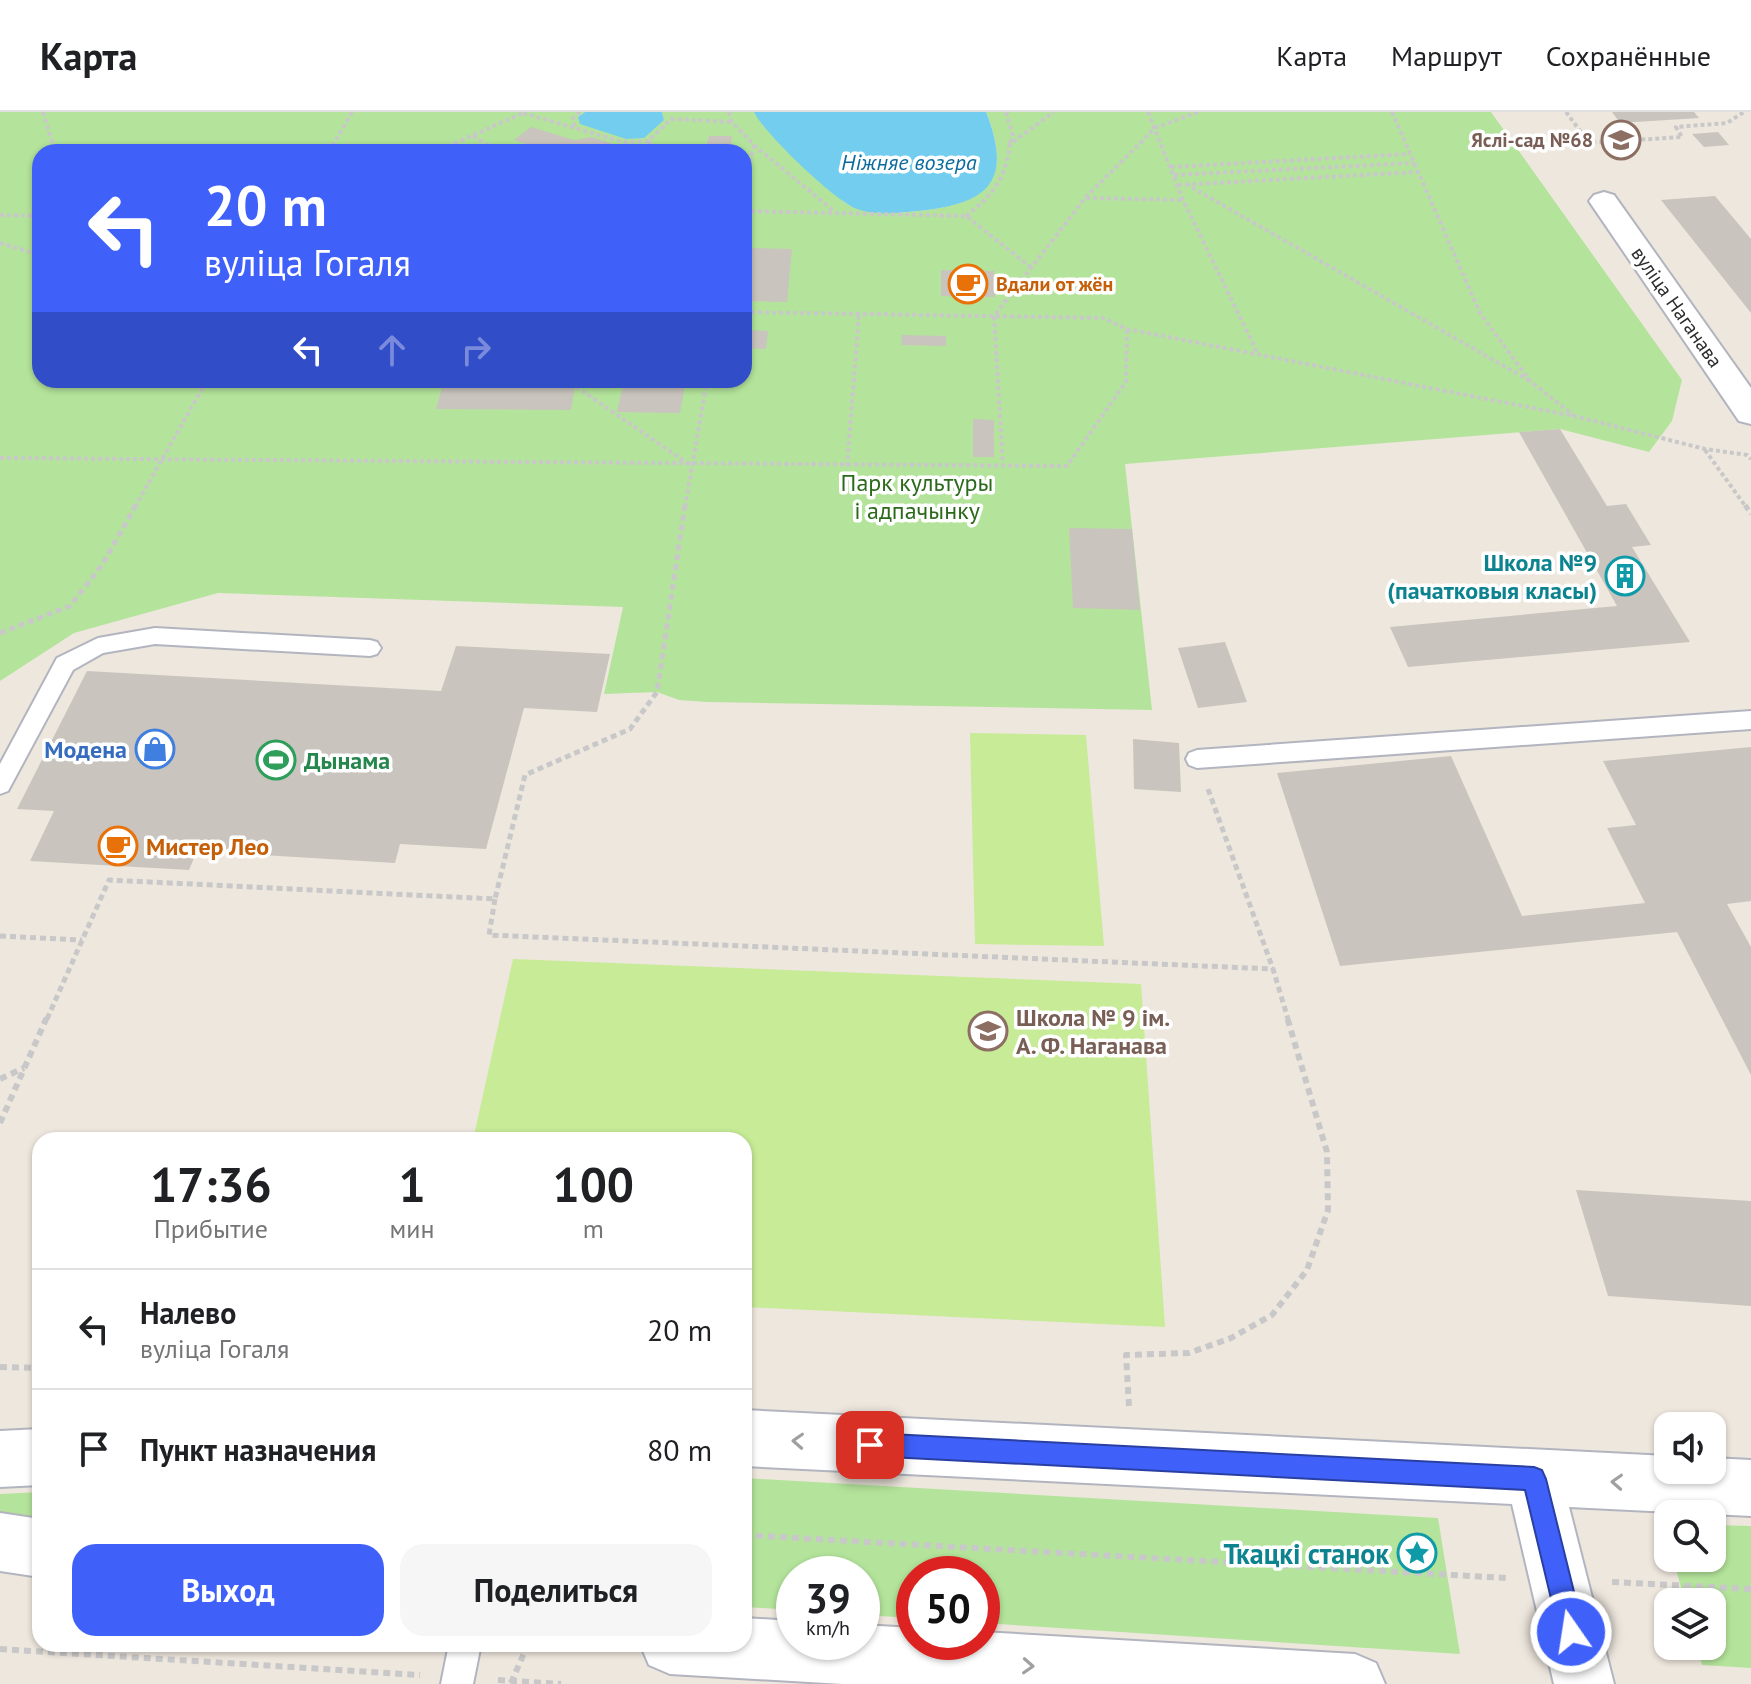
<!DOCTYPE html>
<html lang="ru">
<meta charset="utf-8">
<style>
body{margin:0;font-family:"PT Sans",sans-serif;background:#f6f6f6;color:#202124;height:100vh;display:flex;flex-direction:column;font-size:30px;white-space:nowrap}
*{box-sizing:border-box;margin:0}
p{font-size:26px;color:#757577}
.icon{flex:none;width:44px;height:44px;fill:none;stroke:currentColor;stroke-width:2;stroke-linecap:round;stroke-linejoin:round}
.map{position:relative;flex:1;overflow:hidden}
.panel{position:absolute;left:32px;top:1020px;width:720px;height:520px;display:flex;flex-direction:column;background:#fff;border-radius:24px;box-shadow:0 2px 6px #0004}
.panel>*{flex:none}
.top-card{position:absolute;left:32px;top:32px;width:720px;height:244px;border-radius:24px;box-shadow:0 2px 6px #0004;background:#3f61fa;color:#fff;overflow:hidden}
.buttons{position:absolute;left:1654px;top:1300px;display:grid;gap:16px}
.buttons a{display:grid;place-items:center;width:72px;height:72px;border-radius:16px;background:#fff;box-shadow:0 2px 6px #0004;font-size:40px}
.speed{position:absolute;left:776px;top:1444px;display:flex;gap:16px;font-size:40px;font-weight:700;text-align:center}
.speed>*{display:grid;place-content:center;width:104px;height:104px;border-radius:50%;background:#fff;box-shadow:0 2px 6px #0004;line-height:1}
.speed small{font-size:20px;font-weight:400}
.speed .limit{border:12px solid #d22;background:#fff;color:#111}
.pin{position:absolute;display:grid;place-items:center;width:68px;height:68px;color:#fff;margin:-34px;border-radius:16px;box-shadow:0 4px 12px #0006}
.me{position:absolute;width:88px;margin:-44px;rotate:347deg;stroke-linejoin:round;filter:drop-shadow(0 0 6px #0008)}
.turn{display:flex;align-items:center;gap:28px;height:168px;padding:0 40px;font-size:36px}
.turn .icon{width:104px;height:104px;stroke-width:2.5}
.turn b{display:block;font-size:56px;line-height:68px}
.lanes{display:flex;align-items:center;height:76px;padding:0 40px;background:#0003;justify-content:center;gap:40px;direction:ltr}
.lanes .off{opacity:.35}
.eta{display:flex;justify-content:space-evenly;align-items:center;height:136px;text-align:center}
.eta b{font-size:48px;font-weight:800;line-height:56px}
.button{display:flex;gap:16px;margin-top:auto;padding:16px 40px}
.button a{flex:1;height:92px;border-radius:24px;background:#3f61fa;color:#fff;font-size:32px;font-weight:800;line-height:92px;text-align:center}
.button a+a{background:#f6f6f6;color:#202124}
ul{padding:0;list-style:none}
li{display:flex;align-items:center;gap:24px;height:120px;padding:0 40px;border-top:2px solid #e0e0e0}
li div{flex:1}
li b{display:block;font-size:30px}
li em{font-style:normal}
header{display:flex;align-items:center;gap:48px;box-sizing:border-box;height:112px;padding:0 40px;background:#fff;border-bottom:2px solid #e0e0e0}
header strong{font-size:38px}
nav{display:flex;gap:44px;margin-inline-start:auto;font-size:28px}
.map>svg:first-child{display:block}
.green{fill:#b4e49b;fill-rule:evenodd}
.pitch{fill:#c7eb97}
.water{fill:#72cdef}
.building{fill:#c9c4be}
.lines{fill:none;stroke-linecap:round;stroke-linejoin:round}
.service-casing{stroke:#b2b5bf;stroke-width:4}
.minor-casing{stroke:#b2b5bf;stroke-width:4}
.secondary-casing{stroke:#b2b5bf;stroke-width:4}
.path-far2{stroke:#c8c8c8;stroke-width:4;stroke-dasharray:4 3;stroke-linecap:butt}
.path-far1{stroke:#c8c8c8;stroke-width:5;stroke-dasharray:6 4;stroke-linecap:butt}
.path{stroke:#c8c8c8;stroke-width:6;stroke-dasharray:7 5;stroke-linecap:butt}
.service{fill:#fff;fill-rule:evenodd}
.minor{fill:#fff;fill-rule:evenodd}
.secondary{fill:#fff;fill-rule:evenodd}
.oneway{stroke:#a0a0a0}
.route{fill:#3f61fa;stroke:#293fa2;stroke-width:2}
.labels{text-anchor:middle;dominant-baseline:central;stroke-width:7;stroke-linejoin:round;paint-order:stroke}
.far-education-label{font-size:20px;font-weight:bold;fill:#785e54;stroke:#fff;text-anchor:end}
.far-food-label{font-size:20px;font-weight:bold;fill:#c56008;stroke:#fff;text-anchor:start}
.far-street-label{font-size:20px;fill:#2c2c2c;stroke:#fff}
.far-water-label{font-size:22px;font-style:italic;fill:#0d6c9f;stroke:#fff}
.park-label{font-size:24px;fill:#2b6a1b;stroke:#fff}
.culture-label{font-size:24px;font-weight:bold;fill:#0d838f;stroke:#fff;text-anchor:end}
.shop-label{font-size:24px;font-weight:bold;fill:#366cbe;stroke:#fff;text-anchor:end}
.leisure-label{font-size:24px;font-weight:bold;fill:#27864d;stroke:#fff;text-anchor:start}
.food-label{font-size:24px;font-weight:bold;fill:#c56008;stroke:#fff;text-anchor:start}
.education-label{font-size:24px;font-weight:bold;fill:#785e54;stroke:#fff;text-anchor:start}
.near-culture-label{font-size:28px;font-weight:bold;fill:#0d838f;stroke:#fff;text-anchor:end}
</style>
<header>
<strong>Карта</strong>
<nav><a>Карта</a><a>Маршрут</a><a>Сохранённые</a></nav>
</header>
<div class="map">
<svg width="1751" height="1572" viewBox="0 0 1751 1572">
<rect width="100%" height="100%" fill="#eee7de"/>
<path class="green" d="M0 0H585L578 5 664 8 662 0H754L784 35 845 91C869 103 892 102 918 99 986 92 1014 70 986 0H1491L1682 268 1672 309 1649 340 1560 317 1125 352 1152 598 707 590 679 588 657 580 604 582 623 495 218 481 74 521 0 569ZM40 40H744V268H40Z
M744 1366 1438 1406 1460 1542 982 1511V1462H914V1506L862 1503V1462H794V1498L744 1495Z
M40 1380V1408L0 1403V1382Z
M1712 1413 1751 1414V1556L1702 1553 1697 1534H1712V1490H1685L1673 1446H1712Z"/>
<path class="pitch" d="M970 621 1086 623 1104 834 975 832Z
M513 847 1141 872 1165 1215 744 1195V1028H473Z"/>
<path class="water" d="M585 0H662L664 8 644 26 626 27 580 12 578 5Z
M754 0H986C1014 71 987 92 918 99 898 101 876 104 857 97 835 89 764 21 754 0Z"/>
<path class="building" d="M1612 0H1694L1699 6 1620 11Z
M531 15 574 28 592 25 620 34 621 40H551L514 28Z
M1718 20 1729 33 1704 35 1692 22Z
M709 24H732L730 36 706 35Z
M1715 84 1751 127V201L1661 88Z
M748 136 792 137 787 190 744 189Z
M941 158 994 159 995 185 941 184Z
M744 218 768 219 766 237 744 236Z
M902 223 946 224V234L901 233Z
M444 268H576L571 298 436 297Z
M624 268H686L680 301 617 300Z
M973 307 994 308V345H973Z
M1560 317 1607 394 1626 392 1651 433 1632 435 1690 530 1408 555 1390 515 1617 494 1519 320Z
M1069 416 1132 417 1140 498 1073 496Z
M1225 530 1247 590 1198 596 1178 536Z
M456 534 610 542 597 600 524 596 486 737 400 732 395 751 197 739 189 758 30 749 54 699 17 697 87 559 441 579Z
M1133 627 1179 631 1181 680 1134 677Z
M1751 635V789L1727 792 1751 835V963L1677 820 1340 854 1277 661 1451 644 1522 804 1645 791 1607 716 1636 713 1603 649Z
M1576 1078 1751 1089V1194L1608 1184Z"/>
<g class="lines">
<defs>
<path id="service" d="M155 516 370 528 377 530 381 536 377 542 370 544 155 532 103 541 73 558 8 679 0 682V652L57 546 98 526Z
M1751 599V617L1197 656 1189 653 1186 647 1189 641 1197 638Z
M449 1532H481L473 1572H441Z"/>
<path id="minor" d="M1604 80 1614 83 1751 276V312L1739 309 1589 89 1594 83Z"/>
<path id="secondary" d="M744 1298 1668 1344V1358H1712V1346L1751 1348V1404L1569 1395 1614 1572H1554L1512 1392 744 1354Z
M40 1317V1373L0 1375V1319Z
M0 1401 40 1407V1465L0 1459Z
M744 1506 794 1509V1530H862V1513L914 1516V1530H982V1520L1355 1542 1376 1551 1385 1572H843L670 1562 649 1553 640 1532H744Z"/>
</defs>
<use href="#service" class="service-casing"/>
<use href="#minor" class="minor-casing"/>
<use href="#secondary" class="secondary-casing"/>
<path class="path-far2" d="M43 0 55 40
M580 0 573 6 575 16 623 30 648 29 671 7 732 10
M729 0 732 10 754 33 744 73
M1006 0 1013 24 1010 31
M1148 0 1183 88 1257 240
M1392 0 1480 201 1530 269 1573 303
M1566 0 1589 31 1682 25 1676 15 1727 11 1744 0
M523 1 575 16
M473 24 499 40
M648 29 662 40
M754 33 835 100
M329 40 352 0
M435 40 525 0
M1171 55 1409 42
M1174 63 1414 51
M1186 72 1530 269
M1178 73 1418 60
M1086 86 1183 88
M744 99 966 104 1032 156
M0 103 40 104
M966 104C993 83 1006 66 1010 32L1054 0
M0 131 40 143
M744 200 1103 206 1127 217 1574 304 1705 337 1747 343 1751 347
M586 268 575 274 690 353
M312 276 315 268
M1705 338 1746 395
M0 346 1067 354 1126 270 1127 217
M847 354 859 203
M1003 355 994 204 1085 86 1155 16 1198 0
M135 395 207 268
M685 395 707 268"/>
<path class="path-far1" d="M1745 393 1751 402
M0 521 70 494 102 453 136 393
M1208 677 1273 857 1288 907
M495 787 489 823 1273 857
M0 824 82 828
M47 907 109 768 495 787 525 663 630 617 657 580 685 393"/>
<path class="path" d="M0 967 24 956
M0 1011 47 905
M0 1255 40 1256
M1129 1294 1126 1243 1189 1241 1231 1226 1272 1203 1307 1158 1328 1098 1327 1040 1287 905
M744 1423 1506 1466
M1612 1470 1751 1477
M0 1537 420 1563
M498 1568 561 1572
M511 1571 528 1532"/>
<use href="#service" class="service"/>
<use href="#minor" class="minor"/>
<use href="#secondary" class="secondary"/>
</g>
<defs><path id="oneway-chevron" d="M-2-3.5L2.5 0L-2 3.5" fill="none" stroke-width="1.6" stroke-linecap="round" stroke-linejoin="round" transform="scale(2)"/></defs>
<g class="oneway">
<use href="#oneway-chevron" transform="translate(798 1329) rotate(-177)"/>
<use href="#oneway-chevron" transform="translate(1617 1370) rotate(-177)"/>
<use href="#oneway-chevron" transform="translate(1028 1554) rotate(3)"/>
</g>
<path class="route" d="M870 1321 1534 1355 1542 1358 1546 1367 1584 1520 1580 1528 1571 1532 1563 1528 1559 1520 1525 1378 870 1344 862 1341 859 1333 862 1325Z"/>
<defs>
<symbol id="school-ring" viewBox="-11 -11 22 22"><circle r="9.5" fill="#fff" stroke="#8d6e63" stroke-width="1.5"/><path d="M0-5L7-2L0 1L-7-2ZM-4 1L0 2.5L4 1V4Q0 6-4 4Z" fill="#8d6e63"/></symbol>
<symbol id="cafe-ring" viewBox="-11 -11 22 22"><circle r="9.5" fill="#fff" stroke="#e8710a" stroke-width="1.5"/><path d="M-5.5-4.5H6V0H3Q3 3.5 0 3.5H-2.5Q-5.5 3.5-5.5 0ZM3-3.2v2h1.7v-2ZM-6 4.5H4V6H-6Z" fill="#e8710a"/></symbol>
<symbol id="building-ring" viewBox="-11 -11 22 22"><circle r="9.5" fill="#fff" stroke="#0f9aa8" stroke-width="1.5"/><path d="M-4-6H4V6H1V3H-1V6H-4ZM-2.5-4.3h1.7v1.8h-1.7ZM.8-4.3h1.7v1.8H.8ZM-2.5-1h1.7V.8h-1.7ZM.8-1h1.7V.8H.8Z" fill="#0f9aa8"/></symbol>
<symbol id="shop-ring" viewBox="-11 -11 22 22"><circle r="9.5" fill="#fff" stroke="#3f7fe0" stroke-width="1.5"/><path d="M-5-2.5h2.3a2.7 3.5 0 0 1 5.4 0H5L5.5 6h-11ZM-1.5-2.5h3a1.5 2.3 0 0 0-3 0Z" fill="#3f7fe0"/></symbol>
<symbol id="stadium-ring" viewBox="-11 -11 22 22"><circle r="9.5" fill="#fff" stroke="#2e9e5b" stroke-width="1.5"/><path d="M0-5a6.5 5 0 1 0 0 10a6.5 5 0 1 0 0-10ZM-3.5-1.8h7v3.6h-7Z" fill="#2e9e5b"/></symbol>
<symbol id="sight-ring" viewBox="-11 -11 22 22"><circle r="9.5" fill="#fff" stroke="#0f9aa8" stroke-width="1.5"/><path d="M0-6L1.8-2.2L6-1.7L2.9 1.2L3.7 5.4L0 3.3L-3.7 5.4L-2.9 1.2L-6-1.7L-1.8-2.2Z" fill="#0f9aa8"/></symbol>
</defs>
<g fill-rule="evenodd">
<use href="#school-ring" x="1599" y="6" width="44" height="44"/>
<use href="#cafe-ring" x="946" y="150" width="44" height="44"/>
<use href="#building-ring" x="1603" y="442" width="44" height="44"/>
<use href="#shop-ring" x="133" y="615" width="44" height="44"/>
<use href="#stadium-ring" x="254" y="626" width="44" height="44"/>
<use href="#cafe-ring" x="96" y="712" width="44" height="44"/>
<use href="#school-ring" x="966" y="897" width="44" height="44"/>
<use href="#sight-ring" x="1395" y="1419" width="44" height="44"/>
</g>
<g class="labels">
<g class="far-education-label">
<text x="1593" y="28">Яслі-сад №68</text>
</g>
<g class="far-food-label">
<text x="996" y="172">Вдали от жён</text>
</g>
<g class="far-street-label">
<text transform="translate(1677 195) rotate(55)">вуліца Наганава</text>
</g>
<g class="far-water-label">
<text x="909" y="50">Ніжняе возера</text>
</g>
<g class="park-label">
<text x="917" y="370">Парк культуры<tspan x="917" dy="28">і адпачынку</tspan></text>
</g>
<g class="culture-label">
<text x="1597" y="450">Школа №9<tspan x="1597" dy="28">(пачатковыя класы)</tspan></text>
</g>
<g class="shop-label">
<text x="127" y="637">Модена</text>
</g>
<g class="leisure-label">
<text x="304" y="648">Дынама</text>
</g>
<g class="food-label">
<text x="146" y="734">Мистер Лео</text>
</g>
<g class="education-label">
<text x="1016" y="905">Школа № 9 ім.<tspan x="1016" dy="28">А. Ф. Наганава</tspan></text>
</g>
<g class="near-culture-label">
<text x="1389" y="1441">Ткацкі станок</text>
</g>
</g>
</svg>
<div class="buttons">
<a><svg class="icon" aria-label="sound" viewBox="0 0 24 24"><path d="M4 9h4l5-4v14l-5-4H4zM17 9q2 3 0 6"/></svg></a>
<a><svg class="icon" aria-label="search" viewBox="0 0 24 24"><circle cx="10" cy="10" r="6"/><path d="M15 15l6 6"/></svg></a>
<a><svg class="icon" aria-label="layers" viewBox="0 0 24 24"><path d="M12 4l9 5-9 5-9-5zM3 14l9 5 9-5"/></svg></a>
</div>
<div class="speed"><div>39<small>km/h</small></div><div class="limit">50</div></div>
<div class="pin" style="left:870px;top:1333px;background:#d93025"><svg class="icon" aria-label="arrive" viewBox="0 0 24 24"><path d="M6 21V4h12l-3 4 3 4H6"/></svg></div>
<svg class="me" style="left:1571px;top:1520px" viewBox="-20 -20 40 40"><circle r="17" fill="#3f61fa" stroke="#fff" stroke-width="3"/><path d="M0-11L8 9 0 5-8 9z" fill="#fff"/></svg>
<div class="top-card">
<div class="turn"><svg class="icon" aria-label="left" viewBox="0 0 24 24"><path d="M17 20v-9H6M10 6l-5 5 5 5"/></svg><div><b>20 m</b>вуліца Гогаля</div></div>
<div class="lanes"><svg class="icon" aria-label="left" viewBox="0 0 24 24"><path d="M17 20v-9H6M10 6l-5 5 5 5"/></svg><svg class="icon off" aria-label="ahead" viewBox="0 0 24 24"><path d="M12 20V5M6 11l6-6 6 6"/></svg><svg class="icon off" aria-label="right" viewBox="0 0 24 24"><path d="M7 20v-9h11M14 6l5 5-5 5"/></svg></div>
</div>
<section class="panel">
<div class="eta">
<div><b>17:36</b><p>Прибытие</p></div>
<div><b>1</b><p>мин</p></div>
<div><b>100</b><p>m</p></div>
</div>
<ul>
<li><svg class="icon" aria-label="left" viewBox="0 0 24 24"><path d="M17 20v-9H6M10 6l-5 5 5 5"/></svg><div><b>Налево</b><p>вуліца Гогаля</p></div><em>20 m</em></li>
<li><svg class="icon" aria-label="arrive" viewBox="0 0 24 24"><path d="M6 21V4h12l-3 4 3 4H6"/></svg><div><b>Пункт назначения</b></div><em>80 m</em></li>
</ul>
<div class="button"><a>Выход</a><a>Поделиться</a></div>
</section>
</div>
